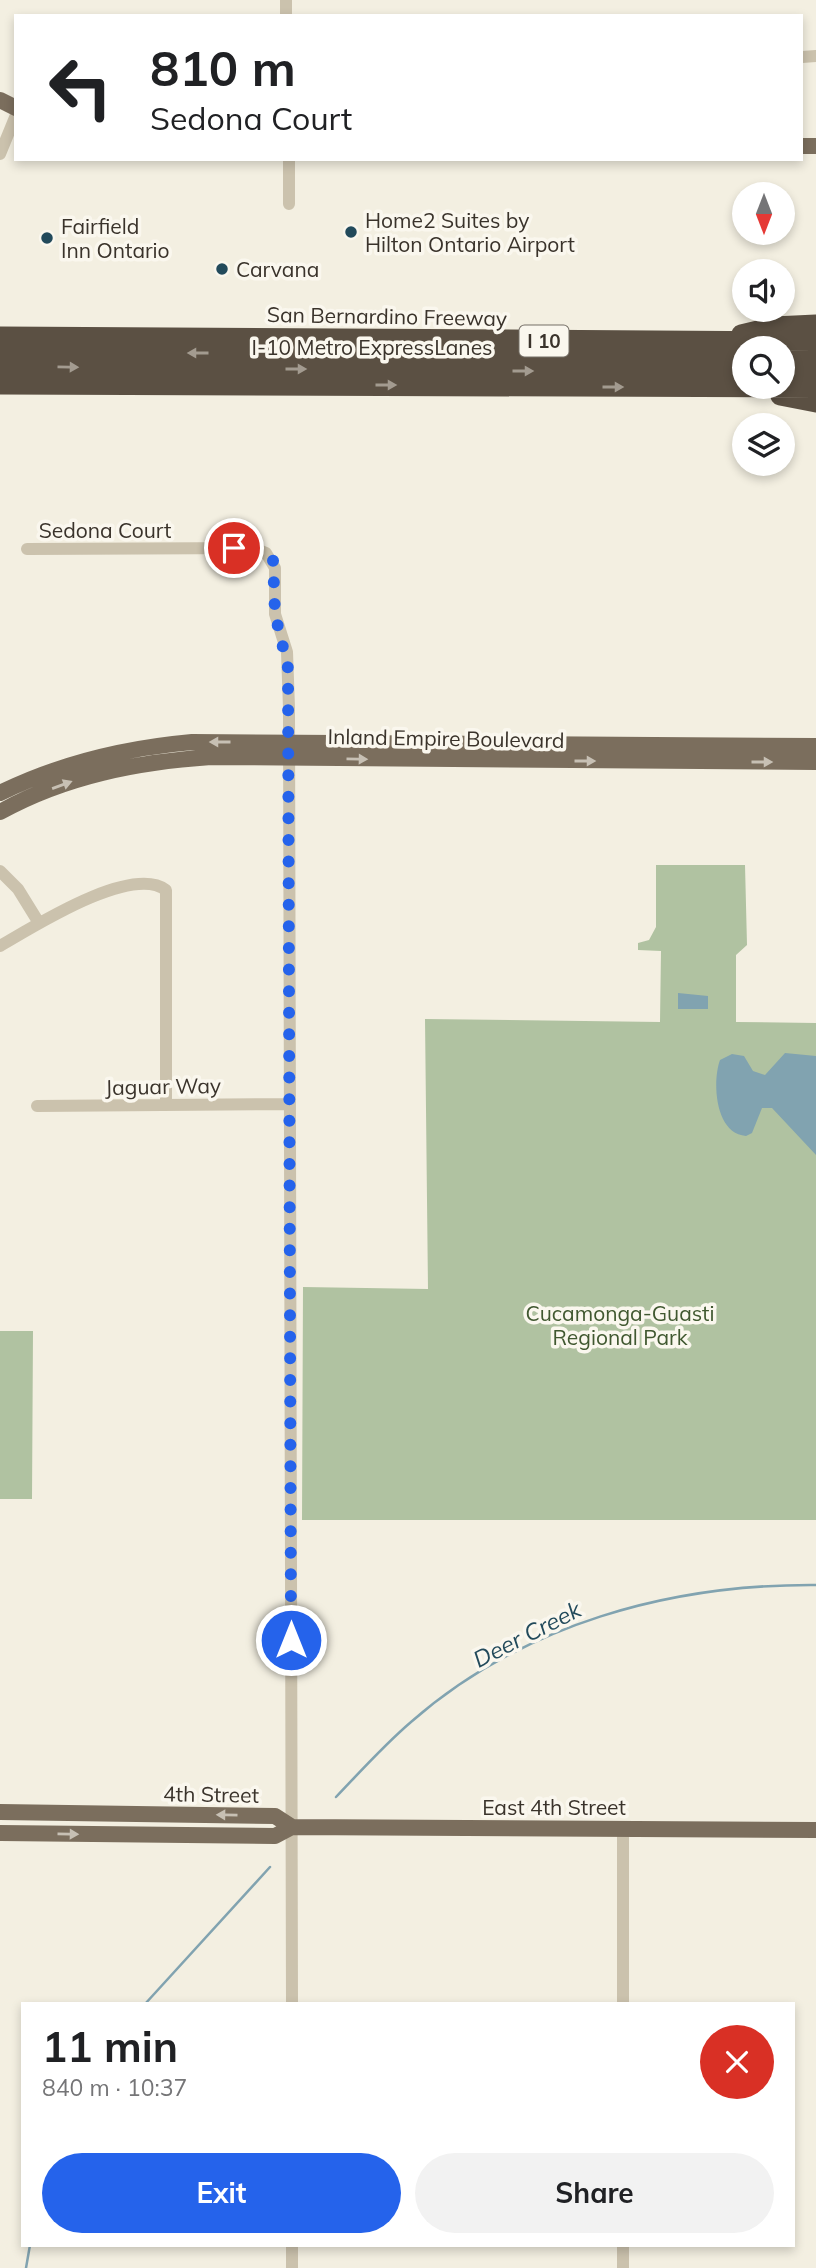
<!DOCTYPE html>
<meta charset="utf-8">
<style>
body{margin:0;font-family:Mulish,sans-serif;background:#f2f2f2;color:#202124;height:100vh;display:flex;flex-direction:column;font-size:26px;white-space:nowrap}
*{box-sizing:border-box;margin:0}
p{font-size:23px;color:#757577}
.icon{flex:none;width:38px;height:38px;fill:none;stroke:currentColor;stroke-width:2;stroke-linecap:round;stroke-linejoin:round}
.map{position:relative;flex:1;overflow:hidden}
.panel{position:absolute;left:21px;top:2002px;width:774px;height:245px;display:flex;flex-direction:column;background:#fff;border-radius:0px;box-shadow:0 4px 10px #0003}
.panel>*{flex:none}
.banner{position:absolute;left:14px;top:14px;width:789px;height:147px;border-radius:0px;box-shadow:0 4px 10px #0003;background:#fff;color:#202124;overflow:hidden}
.needle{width:46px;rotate:180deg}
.fabs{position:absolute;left:732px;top:182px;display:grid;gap:14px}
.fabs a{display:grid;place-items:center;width:63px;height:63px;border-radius:50%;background:#fff;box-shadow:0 4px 10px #0003;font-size:35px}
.pin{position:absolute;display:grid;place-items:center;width:60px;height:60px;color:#fff;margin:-30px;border:4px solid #fff;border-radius:50%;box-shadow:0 2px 7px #0007}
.me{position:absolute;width:77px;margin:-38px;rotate:0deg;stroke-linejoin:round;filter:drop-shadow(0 0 5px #0008)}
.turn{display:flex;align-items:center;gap:24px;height:147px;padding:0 21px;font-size:32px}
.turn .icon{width:91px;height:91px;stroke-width:2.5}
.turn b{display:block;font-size:49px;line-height:60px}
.round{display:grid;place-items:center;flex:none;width:74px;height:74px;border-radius:37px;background:#f2f2f2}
.overview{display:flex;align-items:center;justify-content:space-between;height:119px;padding:0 21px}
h1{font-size:42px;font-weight:700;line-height:52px}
.button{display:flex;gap:14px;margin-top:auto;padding:14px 21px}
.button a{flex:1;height:80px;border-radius:42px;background:#2563eb;color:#fff;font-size:28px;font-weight:700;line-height:80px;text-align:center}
.button a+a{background:#f2f2f2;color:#202124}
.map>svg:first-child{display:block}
.green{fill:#b0c2a1}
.water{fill:#81a3b0}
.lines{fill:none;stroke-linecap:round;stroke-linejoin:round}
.stream{stroke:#81a3b0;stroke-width:2.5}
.minor{stroke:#cbc2ad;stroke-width:12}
.major{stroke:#7b6e5d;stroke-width:16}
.highway{stroke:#5b5043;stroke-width:19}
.oneway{fill:#a39b90}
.oneway2{fill:#c7c0b4}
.route{stroke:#2563eb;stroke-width:12;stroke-dasharray:0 21.6}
.poi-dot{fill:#224a5b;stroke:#faf7ee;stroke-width:2.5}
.labels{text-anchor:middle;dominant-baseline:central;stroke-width:7;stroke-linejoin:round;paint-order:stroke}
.shield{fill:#faf7ee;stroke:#746e66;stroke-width:2}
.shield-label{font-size:19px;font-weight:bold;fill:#3a332b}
.poi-label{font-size:21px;fill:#3a332b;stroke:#faf7ee;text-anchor:start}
.street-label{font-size:21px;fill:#3a332b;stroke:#faf7ee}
.park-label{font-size:21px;fill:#405830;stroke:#faf7ee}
.water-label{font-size:23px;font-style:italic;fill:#224a5b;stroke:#faf7ee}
</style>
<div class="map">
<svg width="816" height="2268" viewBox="0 0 816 2268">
<rect width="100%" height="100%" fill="#f3efe1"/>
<path class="green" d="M656 865H745L747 945 736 955V1022L816 1023V1520H302L303 1287 428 1289 425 1019 660 1022 661 951 638 950V943L649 940 656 927Z
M0 1331H33L32 1499H0Z"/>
<path class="water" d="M678 993 708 996V1009H678Z
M785 1053 816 1056V1155L772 1108H762L752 1133 746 1136C715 1134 712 1082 720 1060L732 1054 744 1056 753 1071 765 1075Z"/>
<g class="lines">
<path class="stream" d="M336 1797C360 1772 384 1745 411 1722 523 1624 670 1584 816 1585
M145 2004 270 1867
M26 2268 30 2245"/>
<path class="minor" d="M286 0V16
M802 57 816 56
M0 154 16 115
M289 159V204
M27 549 254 548 266 553 275 568V614L287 652 289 708 292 2004
M0 871 18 889 39 923
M0 946C33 927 131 864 166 890V1105
M37 1106 289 1104
M623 1828V2004
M623 2245V2268
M292 2268V2245"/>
<path class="major" d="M0 100 16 108
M802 146H816
M0 793C61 763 125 748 192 742L816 746
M0 812C65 776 137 762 211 757L816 762
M0 1812 275 1816 292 1827
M0 1833 275 1836 292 1827 816 1830"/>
<path class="highway" d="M741 334 774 326 816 324
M0 336 816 341
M0 352 744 356
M782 356H816
M0 367 744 372
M782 372H816
M0 385 816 388
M780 396 816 403"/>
</g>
<defs><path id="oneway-solid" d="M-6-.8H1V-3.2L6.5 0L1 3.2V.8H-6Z" transform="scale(1.75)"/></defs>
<g class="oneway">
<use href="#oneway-solid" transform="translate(198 353) rotate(-180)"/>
<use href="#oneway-solid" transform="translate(68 367) rotate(1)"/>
<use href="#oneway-solid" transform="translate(296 369)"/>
<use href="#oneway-solid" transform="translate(523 371)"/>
<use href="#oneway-solid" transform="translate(386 385)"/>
<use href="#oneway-solid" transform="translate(613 387)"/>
</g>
<g class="oneway2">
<use href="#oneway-solid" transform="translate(220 742) rotate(180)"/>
<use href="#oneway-solid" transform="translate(357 759) rotate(1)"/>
<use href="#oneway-solid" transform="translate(585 761)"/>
<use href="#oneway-solid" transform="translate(762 762)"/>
<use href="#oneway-solid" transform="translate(62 785) rotate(-20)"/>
<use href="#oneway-solid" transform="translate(227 1815) rotate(-179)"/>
<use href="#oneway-solid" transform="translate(68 1834) rotate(1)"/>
</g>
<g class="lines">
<path class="route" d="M234 548 260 550 273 560 275 614 288 668 291 1640"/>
</g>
<g class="poi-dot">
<circle cx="351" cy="232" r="7"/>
<circle cx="47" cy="238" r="7"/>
<circle cx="222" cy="269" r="7"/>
</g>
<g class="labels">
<rect class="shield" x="519.5" y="325.5" width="49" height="31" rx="5"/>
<g class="shield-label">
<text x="544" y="341">I 10</text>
</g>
<g class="poi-label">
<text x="365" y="220">Home2 Suites by<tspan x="365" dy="24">Hilton Ontario Airport</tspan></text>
<text x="61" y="226">Fairfield<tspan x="61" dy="24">Inn Ontario</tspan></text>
<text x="236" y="269">Carvana</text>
</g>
<g class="street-label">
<text transform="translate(387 316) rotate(1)">San Bernardino Freeway</text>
<text x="372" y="347">I-10 Metro ExpressLanes</text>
<text x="105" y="530">Sedona Court</text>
<text transform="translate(446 738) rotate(1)">Inland Empire Boulevard</text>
<text transform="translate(163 1086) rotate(-1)">Jaguar Way</text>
<text transform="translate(211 1794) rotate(1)">4th Street</text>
<text x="554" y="1807">East 4th Street</text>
</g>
<g class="park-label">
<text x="620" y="1313">Cucamonga-Guasti<tspan x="620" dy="24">Regional Park</tspan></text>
</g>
<g class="water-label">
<text transform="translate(527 1634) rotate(-27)">Deer Creek</text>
</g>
</g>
</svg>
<div class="fabs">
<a><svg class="needle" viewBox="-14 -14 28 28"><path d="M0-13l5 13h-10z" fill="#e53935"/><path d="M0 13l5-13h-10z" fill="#757577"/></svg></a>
<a><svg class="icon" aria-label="sound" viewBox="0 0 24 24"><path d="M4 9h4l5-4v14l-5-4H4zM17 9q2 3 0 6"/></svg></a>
<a><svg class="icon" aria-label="search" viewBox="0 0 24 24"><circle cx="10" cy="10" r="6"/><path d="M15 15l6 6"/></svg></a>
<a><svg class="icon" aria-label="layers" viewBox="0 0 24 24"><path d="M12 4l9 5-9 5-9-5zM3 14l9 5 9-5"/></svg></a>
</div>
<div class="pin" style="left:234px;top:548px;background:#d93025"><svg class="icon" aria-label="arrive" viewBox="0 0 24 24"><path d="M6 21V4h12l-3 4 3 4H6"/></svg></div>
<svg class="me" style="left:291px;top:1640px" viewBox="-20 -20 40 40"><circle r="17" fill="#2563eb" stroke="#fff" stroke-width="3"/><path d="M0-11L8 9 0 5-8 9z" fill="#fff"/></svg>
<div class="banner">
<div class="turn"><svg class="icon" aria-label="left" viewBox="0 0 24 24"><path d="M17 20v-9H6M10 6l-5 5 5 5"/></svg><div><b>810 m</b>Sedona Court</div></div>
</div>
<section class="panel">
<div class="overview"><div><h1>11 min</h1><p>840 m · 10:37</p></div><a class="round" style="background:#d93025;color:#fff"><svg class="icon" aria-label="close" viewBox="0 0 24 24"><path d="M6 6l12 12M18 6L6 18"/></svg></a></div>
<div class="button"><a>Exit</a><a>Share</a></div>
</section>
</div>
